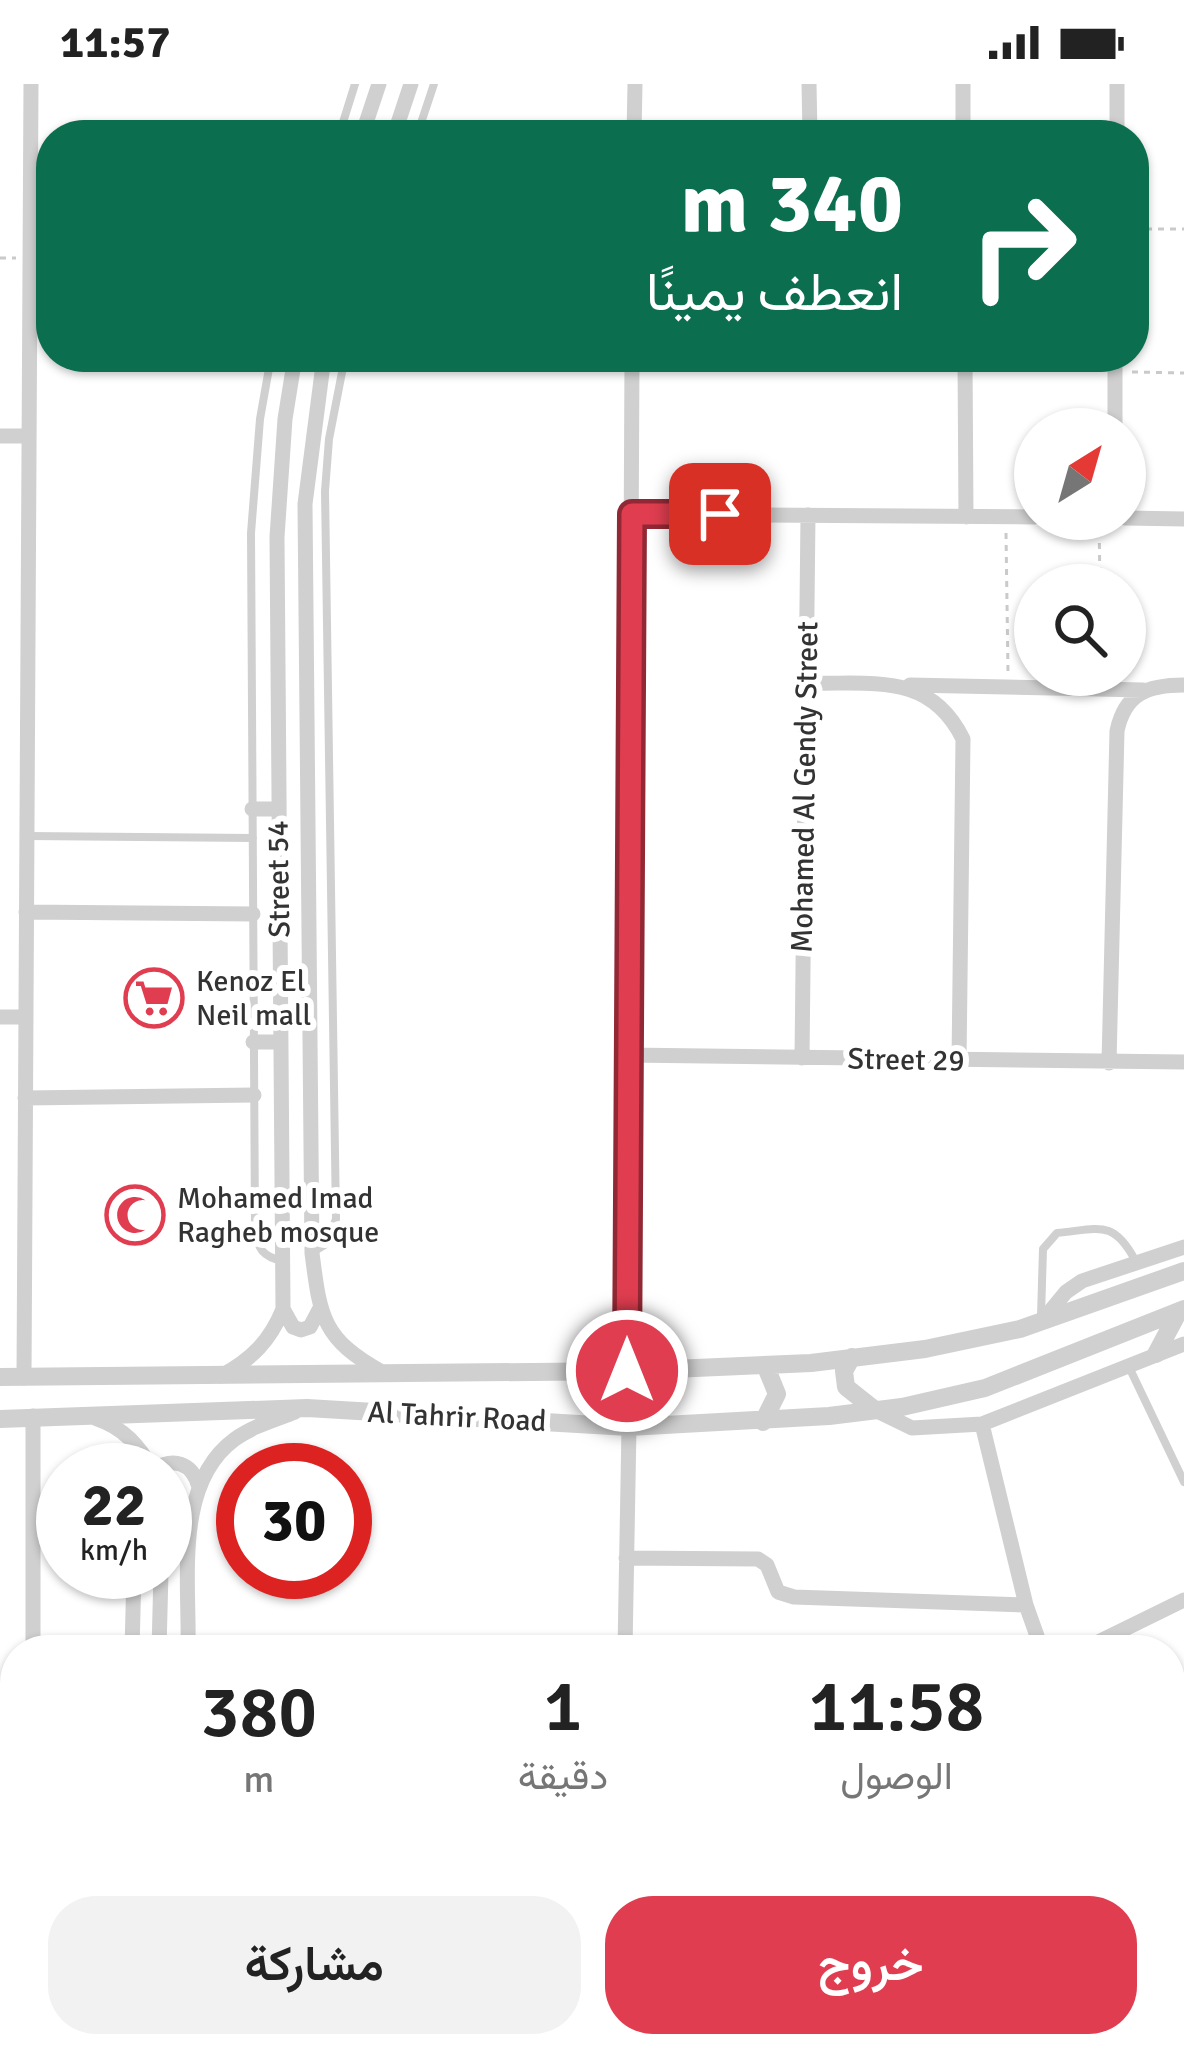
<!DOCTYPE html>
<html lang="ar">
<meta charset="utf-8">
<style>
body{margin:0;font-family:Signika,Vazirmatn,sans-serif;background:#f2f2f2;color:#222;direction:rtl;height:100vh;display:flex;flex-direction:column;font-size:45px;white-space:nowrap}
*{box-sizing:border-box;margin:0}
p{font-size:39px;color:#767676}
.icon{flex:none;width:66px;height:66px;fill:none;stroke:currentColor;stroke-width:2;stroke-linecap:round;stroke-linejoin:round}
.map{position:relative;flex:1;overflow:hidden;direction:ltr}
.side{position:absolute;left:0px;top:1551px;width:1185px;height:423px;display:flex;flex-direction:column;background:#fff;border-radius:48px 48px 0 0;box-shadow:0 3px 9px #0004;direction:rtl}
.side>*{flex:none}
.banner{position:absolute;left:36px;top:36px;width:1113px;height:252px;border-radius:48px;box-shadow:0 3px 9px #0004;direction:rtl;background:#0b6e4f;color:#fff;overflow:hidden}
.needle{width:78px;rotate:37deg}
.controls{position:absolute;left:1014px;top:324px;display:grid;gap:24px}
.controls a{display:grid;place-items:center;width:132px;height:132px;border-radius:50%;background:#fff;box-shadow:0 3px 9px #0004;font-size:60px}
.speed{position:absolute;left:36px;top:1359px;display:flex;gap:24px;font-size:60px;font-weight:700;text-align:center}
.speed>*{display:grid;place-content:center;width:156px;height:156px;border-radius:50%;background:#fff;box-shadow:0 3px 9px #0004;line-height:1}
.speed small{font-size:30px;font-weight:400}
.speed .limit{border:18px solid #d22;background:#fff;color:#111}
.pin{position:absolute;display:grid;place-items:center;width:102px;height:102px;color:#fff;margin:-51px;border-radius:24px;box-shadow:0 6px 18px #0006}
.me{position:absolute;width:132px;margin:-66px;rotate:0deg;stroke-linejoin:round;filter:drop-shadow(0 0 9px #0008)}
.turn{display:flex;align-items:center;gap:42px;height:252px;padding:0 48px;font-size:54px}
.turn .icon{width:156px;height:156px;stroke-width:2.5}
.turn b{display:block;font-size:84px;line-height:102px}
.eta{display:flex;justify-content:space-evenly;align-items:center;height:204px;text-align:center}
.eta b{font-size:72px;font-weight:600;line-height:84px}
.primary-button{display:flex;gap:24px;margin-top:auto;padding:24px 48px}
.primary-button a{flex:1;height:138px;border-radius:48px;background:#e03e50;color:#fff;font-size:48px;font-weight:600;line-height:138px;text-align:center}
.primary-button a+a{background:#f2f2f2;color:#222}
.status{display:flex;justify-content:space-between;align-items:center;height:84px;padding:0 60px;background:#fff;direction:ltr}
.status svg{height:33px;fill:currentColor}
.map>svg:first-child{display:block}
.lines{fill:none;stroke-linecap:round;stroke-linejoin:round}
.path{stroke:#cacaca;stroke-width:3;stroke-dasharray:6 6;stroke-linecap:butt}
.service{stroke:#d0d0d0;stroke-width:8}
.minor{stroke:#d0d0d0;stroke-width:15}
.tertiary{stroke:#d0d0d0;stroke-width:18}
.route-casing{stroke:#922834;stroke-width:30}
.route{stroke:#e03e50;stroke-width:21}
.labels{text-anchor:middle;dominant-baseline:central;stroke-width:12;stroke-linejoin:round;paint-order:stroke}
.street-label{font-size:30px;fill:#333;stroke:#fff}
.poi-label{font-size:30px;fill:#333;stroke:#fff;text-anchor:start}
</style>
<div class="status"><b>11:57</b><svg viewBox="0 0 49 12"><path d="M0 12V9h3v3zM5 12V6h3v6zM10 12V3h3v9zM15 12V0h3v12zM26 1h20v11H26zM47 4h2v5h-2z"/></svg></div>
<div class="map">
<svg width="1184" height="1972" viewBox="0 0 1184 1972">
<rect width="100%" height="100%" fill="#fff"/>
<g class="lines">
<path class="path" d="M1134 145H1184
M0 174H16
M1132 288 1184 289
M1099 435 1100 501
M1006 449 1008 589
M0 1887H15"/>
<path class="service" d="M339 51 355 0
M417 51 434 0
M271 273 260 335 251 449 255 1144C257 1165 263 1173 283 1177
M28 752 253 754
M313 1168 326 1160 336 1135 325 407 329 355 345 273
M1041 1232 1043 1165 1057 1149C1099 1145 1113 1135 1135 1176
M1129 1283 1184 1398"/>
<path class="minor" d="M809 0 810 51
M963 0V51
M362 51 379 0
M394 51 411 0
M634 51 635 0
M1117 51V0
M324 273 305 420 312 1169C320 1232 322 1255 382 1288
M965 273 966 433
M1115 345V273
M0 352H29
M631 430 1035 433
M1125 434 1184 435
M806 599C871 601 930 587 963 655L959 977
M910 601 1143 606
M252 725H278
M26 828 253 830
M0 933H26
M253 958H280
M627 971 1184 978
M802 974 808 431
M1109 979 1117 647C1125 609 1148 601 1184 601
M25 1014 254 1011
M283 1225 293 1243 301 1246 310 1243 319 1226
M1042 1237 1066 1208 1082 1197 1184 1163
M627 1287 632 273
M221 1292C252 1275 270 1257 283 1225L277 453 285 335 295 273
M24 1294 31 0
M875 1326 912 1344 982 1340 1184 1260
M33 1332V1566
M97 1335C124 1344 139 1362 153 1386
M982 1340 1026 1521 1042 1566
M153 1386C173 1373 192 1378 199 1403
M626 1474 758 1475 767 1481 778 1508 794 1513 1026 1521
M132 1566 134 1488
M159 1566 161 1488
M188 1566C190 1499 173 1400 235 1355 253 1342 275 1336 295 1328
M625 1566 629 1343
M1082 1566 1184 1516
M0 1624 15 1625
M1170 1673 1184 1666
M33 1959V1972
M129 1959V1972
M153 1959V1972
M182 1959V1972
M927 1959V1972
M624 1972V1959
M783 1972V1959
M1154 1972V1959"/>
<path class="tertiary" d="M1156 1270 1179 1227
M852 1273 844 1287 846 1303 875 1326
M0 1293 627 1287 811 1279 925 1265 1020 1245 1184 1187
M0 1335 307 1324 629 1343 829 1332 902 1323 985 1304 1184 1225
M763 1338 777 1310 766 1283"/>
</g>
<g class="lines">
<defs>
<path id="route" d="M627 1287 632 430H720"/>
</defs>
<use href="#route" class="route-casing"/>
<use href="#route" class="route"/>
</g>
<defs>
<symbol id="supermarket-ring" viewBox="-11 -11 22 22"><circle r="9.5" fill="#fff" stroke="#e03e50" stroke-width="1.5"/><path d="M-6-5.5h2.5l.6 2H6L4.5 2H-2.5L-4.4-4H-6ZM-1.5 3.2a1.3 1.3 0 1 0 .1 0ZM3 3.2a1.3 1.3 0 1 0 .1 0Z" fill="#e03e50"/></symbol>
<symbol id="mosque-ring" viewBox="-11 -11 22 22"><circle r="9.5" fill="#fff" stroke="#e03e50" stroke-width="1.5"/><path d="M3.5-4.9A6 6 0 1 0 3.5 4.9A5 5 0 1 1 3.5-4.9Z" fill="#e03e50"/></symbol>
</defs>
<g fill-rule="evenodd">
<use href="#supermarket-ring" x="121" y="881" width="66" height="66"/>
<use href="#mosque-ring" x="102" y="1098" width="66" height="66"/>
</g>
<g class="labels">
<g class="street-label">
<text transform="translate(805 703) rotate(-89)">Mohamed Al Gendy Street</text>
<text transform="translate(279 795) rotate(-91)">Street 54</text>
<text transform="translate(906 976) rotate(1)">Street 29</text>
<text transform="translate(457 1333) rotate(3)">Al Tahrir Road</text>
</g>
<g class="poi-label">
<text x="196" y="897">Kenoz El<tspan x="196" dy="34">Neil mall</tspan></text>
<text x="177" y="1114">Mohamed Imad<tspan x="177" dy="34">Ragheb mosque</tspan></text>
</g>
</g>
</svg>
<div class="controls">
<a><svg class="needle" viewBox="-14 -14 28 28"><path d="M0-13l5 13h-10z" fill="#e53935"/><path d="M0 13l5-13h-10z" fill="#767676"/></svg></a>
<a><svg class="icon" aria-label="search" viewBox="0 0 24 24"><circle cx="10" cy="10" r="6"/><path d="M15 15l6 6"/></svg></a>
</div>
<div class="speed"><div>22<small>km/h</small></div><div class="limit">30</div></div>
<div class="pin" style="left:720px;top:430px;background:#d93025"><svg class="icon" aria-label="arrive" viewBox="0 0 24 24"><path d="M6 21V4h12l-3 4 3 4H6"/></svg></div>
<svg class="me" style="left:627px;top:1287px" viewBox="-20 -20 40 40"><circle r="17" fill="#e03e50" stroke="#fff" stroke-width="3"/><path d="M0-11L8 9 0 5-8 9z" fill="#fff"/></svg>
<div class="banner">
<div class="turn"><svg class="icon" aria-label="right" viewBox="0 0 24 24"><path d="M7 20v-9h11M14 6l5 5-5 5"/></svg><div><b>340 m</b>انعطف يمينًا</div></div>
</div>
<section class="side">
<div class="eta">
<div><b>11:58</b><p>الوصول</p></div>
<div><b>1</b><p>دقيقة</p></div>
<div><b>380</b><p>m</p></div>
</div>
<div class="primary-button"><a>خروج</a><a>مشاركة</a></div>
</section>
</div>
